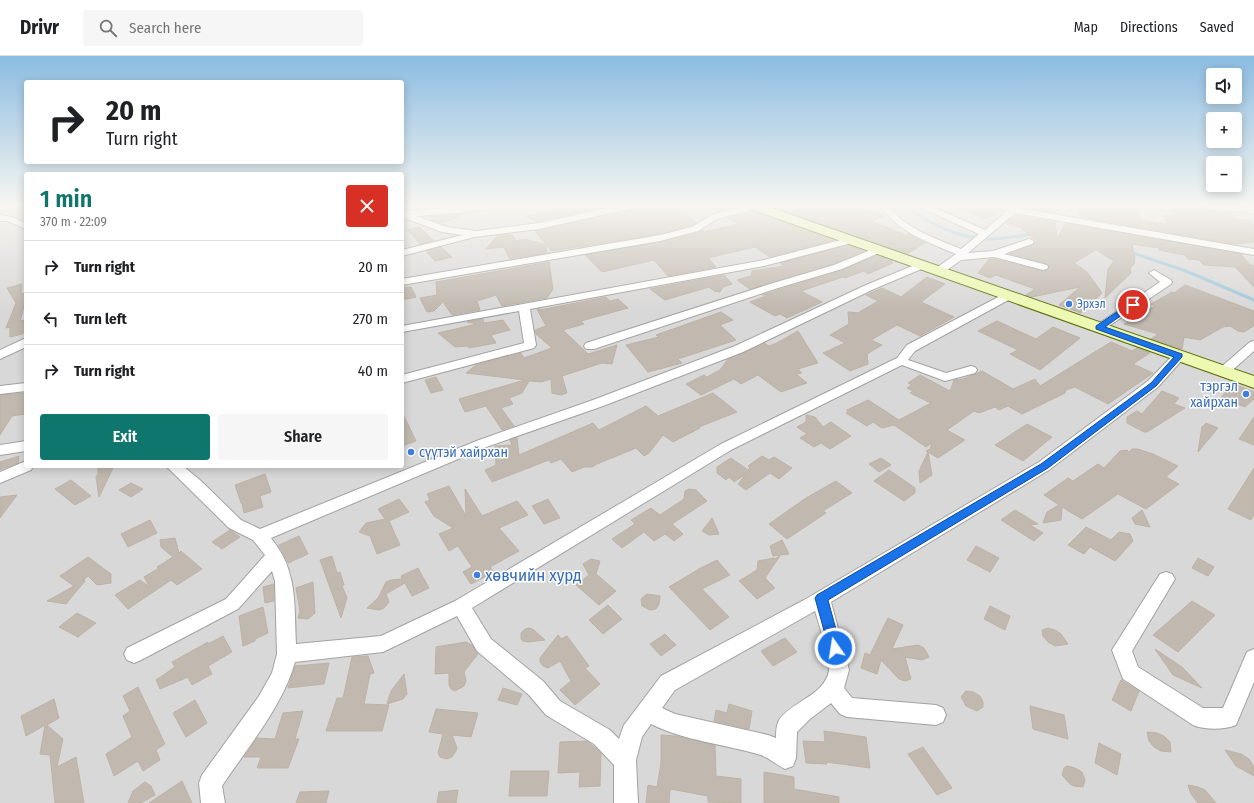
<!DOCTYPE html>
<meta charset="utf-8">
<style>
body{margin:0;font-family:"Fira Sans Condensed",sans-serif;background:#f6f6f6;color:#202124;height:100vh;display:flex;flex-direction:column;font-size:15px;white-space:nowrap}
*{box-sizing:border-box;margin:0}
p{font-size:13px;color:#757577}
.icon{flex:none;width:22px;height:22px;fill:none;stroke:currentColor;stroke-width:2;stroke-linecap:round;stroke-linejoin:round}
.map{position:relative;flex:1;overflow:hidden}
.sheet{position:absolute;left:24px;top:116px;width:380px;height:296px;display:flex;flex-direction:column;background:#fff;border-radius:4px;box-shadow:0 2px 10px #0003}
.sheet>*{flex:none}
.top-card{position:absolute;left:24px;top:24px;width:380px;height:84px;border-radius:4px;box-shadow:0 2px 10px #0003;background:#fff;color:#202124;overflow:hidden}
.controls{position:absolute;left:1206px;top:12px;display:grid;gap:8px}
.controls a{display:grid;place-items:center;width:36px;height:36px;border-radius:4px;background:#fff;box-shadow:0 2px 10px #0003;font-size:20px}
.pin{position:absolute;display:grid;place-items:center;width:34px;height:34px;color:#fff;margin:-17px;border:2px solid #fff;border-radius:50%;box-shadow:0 1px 4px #0007}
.me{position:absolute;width:44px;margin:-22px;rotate:347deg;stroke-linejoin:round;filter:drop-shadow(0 0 3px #0008)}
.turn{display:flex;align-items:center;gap:14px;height:84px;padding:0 16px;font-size:18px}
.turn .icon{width:52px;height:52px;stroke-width:2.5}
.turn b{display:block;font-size:28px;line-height:34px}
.round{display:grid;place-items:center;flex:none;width:42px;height:42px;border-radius:4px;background:#f6f6f6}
.headline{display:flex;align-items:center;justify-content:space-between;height:68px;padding:0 16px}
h1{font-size:24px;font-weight:600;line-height:30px;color:#0f766e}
.button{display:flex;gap:8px;margin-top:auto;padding:8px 16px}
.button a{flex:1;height:46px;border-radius:4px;background:#0f766e;color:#fff;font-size:16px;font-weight:600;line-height:46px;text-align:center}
.button a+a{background:#f6f6f6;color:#202124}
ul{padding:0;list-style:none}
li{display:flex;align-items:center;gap:12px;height:52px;padding:0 16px;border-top:1px solid #e0e0e0}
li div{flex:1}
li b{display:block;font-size:15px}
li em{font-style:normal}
header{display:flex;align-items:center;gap:24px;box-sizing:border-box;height:56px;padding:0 20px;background:#fff;border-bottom:1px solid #e0e0e0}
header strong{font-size:19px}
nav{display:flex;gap:22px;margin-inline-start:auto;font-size:14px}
.search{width:280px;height:36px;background:#f6f6f6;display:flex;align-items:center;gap:10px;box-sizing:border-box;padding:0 14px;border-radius:4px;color:#757577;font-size:15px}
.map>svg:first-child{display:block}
.residential{fill:#d9d8d8}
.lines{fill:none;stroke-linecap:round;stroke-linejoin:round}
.stream{stroke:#a1c7da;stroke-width:3}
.building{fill:#c1b9b0;stroke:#beb2a3}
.minor-casing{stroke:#a2a2a2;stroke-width:2}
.secondary-casing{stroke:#586e06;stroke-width:2}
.minor{fill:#fff;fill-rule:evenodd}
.secondary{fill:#edf8b3;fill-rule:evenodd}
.route{fill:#1a73e8;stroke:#114b97}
.shop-dot{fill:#3f7fe0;stroke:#fff;stroke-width:1.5}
.labels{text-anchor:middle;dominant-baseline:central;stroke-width:3;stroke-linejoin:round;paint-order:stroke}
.far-shop-label{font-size:12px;fill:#366cbe;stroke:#fff;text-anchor:start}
.shop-label{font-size:14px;fill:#366cbe;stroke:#fff;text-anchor:end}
.near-shop-label{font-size:17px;fill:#366cbe;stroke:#fff;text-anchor:start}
</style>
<header>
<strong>Drivr</strong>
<div class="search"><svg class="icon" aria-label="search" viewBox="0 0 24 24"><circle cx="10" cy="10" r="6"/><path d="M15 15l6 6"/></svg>Search here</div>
<nav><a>Map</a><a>Directions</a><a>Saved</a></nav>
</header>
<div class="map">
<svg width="1254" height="747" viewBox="0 0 1254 747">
<rect width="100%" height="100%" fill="#edeae0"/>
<path class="residential" d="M0 149H26V410H402V149H1254V747H0Z"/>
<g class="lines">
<path class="stream" d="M903 149C929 167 958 183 991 183 1005 183 1020 179 1034 178
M1130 196 1186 215 1254 244"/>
</g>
<path class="building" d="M414 149H459V150L418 152Z
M577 149H617L538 166 526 160Z
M637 149H677L696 167 691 170 660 178 552 195 535 175 632 153Z
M704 149H745L717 156Z
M767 149H852L884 160 871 165 906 179 909 178 925 187 907 198Z
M950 149H994L995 152 1003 155 984 163Z
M1020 149H1053L1054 157 1020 151Z
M1074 149 1099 154 1098 149H1114L1137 152 1141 164 1167 168 1164 159 1175 160 1168 149H1178L1199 151 1202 153 1230 156 1234 163 1248 164 1254 169V186L1234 188 1081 161Z
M752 155 834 184 770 201 755 191 708 202 716 211 668 220 654 204 602 216 585 199 660 186 698 176 703 174 704 176 738 168 727 162Z
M460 158V161L439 167 428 161Z
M1015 159 1055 166 1057 183 1066 167 1241 198 1250 209 1254 210V231L1235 211 1204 209 1199 204 1188 203 1184 199 1159 194V192L1132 188 1135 202 1134 208 1130 212 1131 217 1105 242 1108 213 1114 205 1096 194 1074 207 1087 216 1102 237 1081 257 1059 249 1080 231 1032 241 1026 239 1035 233 996 219 990 222 978 217 989 203H994L1043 215 1048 214 1049 210 1047 208 1009 198 1038 186 1020 171 1007 168 1006 167Z
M420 171 434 185 420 188 408 174Z
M508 178 513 180 516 185 525 183 546 189 547 197 510 203 504 191 486 193 497 180Z
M848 189 864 195 834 208 750 233 737 224 751 220 752 215 785 210 780 207Z
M441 191 452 201 435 205 426 195Z
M877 199 892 205 891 206 893 207 868 218 864 215 845 222 843 221 801 235 822 246 787 262 780 258 775 260 750 246 769 239H762L842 214Z
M549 206 553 233 547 242 502 250 496 239 477 245 480 254 452 259 443 246 434 255 427 256 420 242 437 239 436 226Z
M724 219 732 228 723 231 720 236 714 235 709 231 665 244 650 233Z
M927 221 945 228 921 246 954 261 920 280 897 269 871 284 882 289 867 298 868 308 850 315 823 297 845 287 830 279 849 268 848 256 858 257 878 245 866 239 882 232 901 241Z
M22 228 21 237 26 238V243L20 265 26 264V272L25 276 22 278 10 281V271L6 272 16 247 7 232Z
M1185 229 1254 255V270L1244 276 1238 275 1230 270 1223 271 1200 284 1184 281 1182 293 1151 283 1158 278 1124 268 1134 262 1132 261 1155 250 1151 248 1172 236 1174 237Z
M411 231 416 241 402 244V232Z
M606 241 610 245 618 243 628 252 581 265 584 268 563 274 588 298 617 289 612 308 602 307 562 320 567 337 561 339 552 337 551 323 541 326 529 325 522 337 509 342 513 348 501 352 514 370 502 374 486 350 465 356 459 343 525 324 466 317 476 309 521 297 524 302 552 292 536 278 535 274 546 270 537 253H541L540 254Z
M721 256 733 264 720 269 736 284 678 303 682 307 648 316 626 289 659 281 656 279Z
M483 263 484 267 503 264 510 274 491 279 496 287 469 292 468 290 455 291 438 277 477 268 467 266Z
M997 265 1036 283 1053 271 1080 282 1040 314 1010 298 1018 294 978 275Z
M798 275 818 307 798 313 802 317 796 318 807 327 781 336 758 319 741 328 734 323 701 339 686 328 704 319 707 321 720 314 728 303 764 287 769 290 777 287Z
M1111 286 1132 295 1137 292 1150 297 1133 308 1153 317 1108 348 1075 331 1066 334 1065 337 1022 358 1008 350 999 354 995 351 979 357 974 355 947 374 965 384 938 402 928 396 932 419 920 427 919 415 928 396 926 395 930 393 932 387 926 391 894 369 882 372 873 366 867 370 846 357 848 356 847 354 868 344 899 364 931 347 910 337 913 335 907 332 912 329 908 327 920 319 950 335 954 324 963 323 982 315 1013 333 1035 323 1040 330Z
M436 321 443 334 431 337 425 324Z
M1232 327 1254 336V343L1245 351 1221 342Z
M1162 335 1179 342 1174 348 1185 352 1147 376H1144L1127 367V361L1137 355 1142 358Z
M26 337V358L12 360 0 379V339Z
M713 337 737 356 699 371 700 372 673 386 663 379 649 397 644 400 636 392 597 408 592 411H584L572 416 561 403 551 407 549 404 492 426 485 414 496 409 495 390 512 389 510 384 517 382 519 399 593 367 599 374 646 350 658 360Z
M402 356 416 385 402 390Z
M806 359 815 361 823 371 831 366 851 380 830 393 821 387 814 391 800 382 807 378 797 371 806 366Z
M1254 361V389L1239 383Z
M1206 367 1218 372 1198 396 1202 371Z
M1027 368 1052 381 1023 405 995 389Z
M1132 393H1138L1153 398 1178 410 1166 421 1179 428 1146 453 1118 438 1082 463 1062 451 1061 464 1043 467 1047 456 1059 449 1044 439 1068 422 1073 425 1098 408 1104 412 1120 395 1127 394 1129 396Z
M19 400 18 407 0 414V406Z
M762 400 769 404 774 401 792 412 779 423 770 417 746 434 738 428 746 418 734 426 729 421 726 424 717 417V411L731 402 748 414 750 412 748 410Z
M881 402 891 409 879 416 869 408Z
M98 410H114L99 441 96 421 98 418Z
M1254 412V458L1251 464 1228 453Z
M889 414 915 432V437L904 445 874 425Z
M265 418 271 436 260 440 263 451 244 457 242 447H241L235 429Z
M71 424 91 440 75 449 55 433Z
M836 425 852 437 823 455 826 457 787 483 769 468 806 442Z
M131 427 143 433 131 441 119 434Z
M449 430 466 460 465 433 482 460 517 445 528 459 499 472 519 495 490 511 494 516 471 528 463 516 472 511 458 490 449 495 439 478 453 472 434 460 425 446 430 444 427 438Z
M689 433 696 434 707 445 672 468 683 478 674 485 665 478 654 485 644 476 622 492 612 483 635 468 631 464 651 452 660 459 684 443 685 435Z
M17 439 0 462V441Z
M399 443 409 456 389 465 400 489 377 498 370 480 359 476 366 467 385 463 378 453Z
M548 443 560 462 544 468 532 450Z
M1015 454 1038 468 1030 469 1043 477 1034 485 1001 464Z
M1142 454 1150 471 1135 468 1132 462Z
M712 462 719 478 709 479 702 475Z
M150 464 157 477 128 491 121 478Z
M1086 471 1111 484 1119 476 1130 478 1133 485 1115 505 1090 491 1084 498 1068 489Z
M230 474 240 481 222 493 212 486Z
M299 480 308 498 288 507 279 489Z
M175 482 179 497 181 495 202 513 177 529 171 524 128 553 115 539 140 524 150 531 144 521 159 512 157 511 173 501 161 491 160 484Z
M782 484 789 498 773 500 770 490Z
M976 490 999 502 990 516 967 504Z
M332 500 337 517 340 516 344 529 342 530 347 542 341 562 320 504Z
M780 500 765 522 775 532 757 543 739 525 757 514 758 505 774 502 773 504Z
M88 501 111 518V527L97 529 88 520 82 525 84 523 85 525 66 548 47 545 74 530 60 520Z
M1198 502 1214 511 1208 520 1192 512Z
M591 503 600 505 596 518 616 535 599 549 576 529 589 519 583 508Z
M717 504 730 519 702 533 729 561 710 574 669 531 699 513Z
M418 512 429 532 412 540 405 527 386 538 389 546 384 552 379 554 367 552 378 542 386 526 391 524 402 523 401 520Z
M313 526 315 557 308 563 298 562 300 555 296 532Z
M274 528V545L265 547 263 531Z
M647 538 660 540 659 548 656 553 650 554 642 550 641 543Z
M1192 545 1215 559 1178 596 1153 579Z
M608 549 622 563 603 578 589 564Z
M990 550 1010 560 1005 574 984 563Z
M263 551 268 577 255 583V585L243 590 239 560Z
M77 557 96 567 78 581 59 571Z
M888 562 903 569 892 593 918 589 924 592 929 601 922 604 905 601 911 623 905 625 899 623 881 604 877 618 861 612 865 597 870 599Z
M529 572 534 574 545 584 528 586 523 585 521 583V577L525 573Z
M1048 572 1055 574 1061 578 1068 588 1055 590 1048 586 1043 580 1042 574Z
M665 578 676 589 661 600 650 588Z
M558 579 561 583 567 580 589 610 585 612 600 628 575 649 560 634 571 625 560 605 548 612 543 610 540 606V602Z
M223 580 232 596 208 610 212 618 192 629 188 621 160 633 156 624 175 611 172 606 208 586V588Z
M785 582 797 596 773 610 761 595Z
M466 586 472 589 478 598 464 616 466 625 464 630 455 635 451 633 449 629V617L435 618 436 591Z
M1155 593 1182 611 1202 632 1173 619Z
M368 600 374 617 370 618 364 648 389 649 382 675H326L337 642H343L352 601Z
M329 607 324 628 288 632 295 610Z
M404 618 407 638 403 643 387 648 391 635Z
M1121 624 1139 635 1131 655 1112 644Z
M138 631 165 688 156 694 160 704 143 715 138 705 114 720 106 698 132 681 123 660 130 655 123 640Z
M503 632 522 638 517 649 498 644Z
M966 635 973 636 980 640 983 646V651L977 655 966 650 961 641Z
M54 643 59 662 47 669 63 683 57 711 76 701 84 747H55L50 699 40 698 45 669 26 680 21 660Z
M195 644 207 667 186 681 173 657Z
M729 648 752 655 749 673 714 665 716 654 727 657Z
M1030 650 1064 659 1068 683 1033 673Z
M436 653 478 657 471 681 452 679 457 692 456 695 452 701 446 703 440 701 438 697 443 678 429 676Z
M303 655 295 683H299L288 712H257L261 701H244L257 682 275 683 283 657Z
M824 675 866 681 870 712 826 706 827 708 806 707 803 685 825 686Z
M1147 676 1157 677 1164 680 1170 686 1171 696 1161 695 1154 691 1149 685Z
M661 679 676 680 715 689 716 720 741 723V747L708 746V740L670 733 669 747H646L648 729 657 731 661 707Z
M587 685 601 697 600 730 579 731 580 716 558 717 560 686Z
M1099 687 1121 698 1117 719 1095 707Z
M923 691 952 732 937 739 908 698Z
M1225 694 1241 698 1249 703 1254 711V720L1236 710Z
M1067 710 1075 712 1082 716 1085 724 1083 731 1074 730 1070 728 1062 719 1064 712Z
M511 715H549L547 740H509Z
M764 716 794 721V733L839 741V747H764Z
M182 725 192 747H149Z
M145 726 151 730 155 739 141 747H128L133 735Z
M1188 729 1198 731 1205 734 1216 747H1198L1191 738Z
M458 734 456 747H437L439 736Z
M329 735 326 747H296L300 736Z"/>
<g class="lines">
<defs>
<path id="minor" d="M477 149H495L491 152 460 157 416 160 447 171 476 175 539 167 622 149H636L632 152 539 173 474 181 402 200V194L463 179 442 176 402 161V155L460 151Z
M750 149 759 150 758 152 717 163 698 175 660 185 402 229V223L660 179 692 171 711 159Z
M880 149H888C905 173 935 182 961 193L979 178 919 151 918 149H928L985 174 1007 155 996 151 995 149H1018V152L1254 193V199L1015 157 968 197 993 195 1029 183 1032 184 1034 186 1032 188 1004 198 1047 209 1048 211 1047 213 1043 214 994 201 961 204 943 217 939 218 934 215 935 213 956 198C927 186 898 176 880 149Z
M1198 149H1225L1254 151V157L1202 152Z
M0 159 12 161 26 167V173L7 165H0Z
M852 181 857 184 855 186 764 210 530 253 536 289 534 292 402 327V319L524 287 519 255 402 276V270L764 204Z
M878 191 883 194 881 196 842 213 778 232 594 293H586L584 290 586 287 770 228 834 209Z
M922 206 926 207 927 209 926 211 874 233 743 296 603 350 489 390 271 482C298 515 294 548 296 588L381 580 455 545 721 388 897 302 907 289 1004 238H1012L1013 240 1012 242 915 295 908 304 946 317 971 310 975 311 977 314 975 317 945 325 902 309 731 394 472 552 491 583 543 625 560 645 610 674 619 683 624 669 661 620 804 544 1039 406 1148 325 1175 297H1183L1185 300 1183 303 1158 331 1049 414 831 546 849 614 844 632 852 642 936 649 943 652 946 659 943 666 936 669 847 661 840 658 831 647 810 663 797 676 796 702 793 710 785 713C777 709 769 702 761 699 724 688 685 685 651 668L642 681 636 704 638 747H614V709L594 688 546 659 529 639 477 595 457 560 383 596 295 606C283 650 247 692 222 730L225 747H201L199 727 202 719 259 640 272 617 277 598 275 525 272 515 238 553 141 604 134 607 127 604 124 598 127 592 226 543 265 499 253 484 229 472 166 410H183L201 425 241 464 260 473 479 384 593 344 735 290 866 229ZM815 555C819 567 830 605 829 615 824 640 792 645 779 664 776 670 776 676 776 682L768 679 675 658 662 652 675 634Z
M1154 214 1171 224 1172 226 1171 228 1103 274H1095L1093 272 1095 270 1160 226 1149 217Z
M26 282V291L0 303V294Z
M1254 285V295L1228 318H1220L1218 315 1220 312 1250 286Z
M26 327V335L0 338V330Z
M26 385V395L0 399V389Z
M26 405V410H33L31 414 0 427V416Z
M1166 516 1172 518 1175 523 1132 595 1138 611 1203 652H1223L1247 596 1254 593V626L1236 669C1224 674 1205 674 1193 669L1123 623 1112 594 1160 518Z"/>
<path id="secondary" d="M746 149H763L1254 320V332L748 152Z"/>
</defs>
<use href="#minor" class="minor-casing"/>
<use href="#secondary" class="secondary-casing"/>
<use href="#minor" class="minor"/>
<use href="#secondary" class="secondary"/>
</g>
<linearGradient id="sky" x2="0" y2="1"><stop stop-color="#8bbce2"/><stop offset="0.59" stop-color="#f7f6f1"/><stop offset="1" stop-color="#f7f6f1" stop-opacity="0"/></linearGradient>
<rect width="1254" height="253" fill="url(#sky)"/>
<path class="route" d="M1130 247H1135L1136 249 1105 271 1182 298V301L1156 330 1048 412 828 544 841 592 839 596 835 597 830 596 815 542 817 539 1041 408 1151 327 1174 301 1096 273V270Z"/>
<g class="shop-dot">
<circle cx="1069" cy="248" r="4"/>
<circle cx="1246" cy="338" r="4"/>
<circle cx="411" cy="396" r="4"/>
<circle cx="477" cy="519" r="4"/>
</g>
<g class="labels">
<g class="far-shop-label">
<text x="1077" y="248">Эрхэл</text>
</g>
<g class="shop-label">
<text x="1238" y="330">тэргэл<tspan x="1238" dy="16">хайрхан</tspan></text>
<text x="419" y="396" text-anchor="start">сүүтэй хайрхан</text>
</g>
<g class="near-shop-label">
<text x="485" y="519">хөвчийн хурд</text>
</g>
</g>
</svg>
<div class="controls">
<a><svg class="icon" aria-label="sound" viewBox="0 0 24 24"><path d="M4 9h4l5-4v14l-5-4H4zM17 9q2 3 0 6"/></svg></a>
<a>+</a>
<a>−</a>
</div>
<div class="pin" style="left:1133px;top:249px;background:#d93025"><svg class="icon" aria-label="arrive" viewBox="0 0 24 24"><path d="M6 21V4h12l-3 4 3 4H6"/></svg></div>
<svg class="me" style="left:835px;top:592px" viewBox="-20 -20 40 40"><circle r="17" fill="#1a73e8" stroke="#fff" stroke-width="3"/><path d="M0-11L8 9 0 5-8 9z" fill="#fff"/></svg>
<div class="top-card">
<div class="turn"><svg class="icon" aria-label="right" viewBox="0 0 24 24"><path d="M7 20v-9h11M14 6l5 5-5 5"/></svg><div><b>20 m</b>Turn right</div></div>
</div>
<section class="sheet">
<div class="headline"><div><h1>1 min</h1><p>370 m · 22:09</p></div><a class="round" style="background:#d93025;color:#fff"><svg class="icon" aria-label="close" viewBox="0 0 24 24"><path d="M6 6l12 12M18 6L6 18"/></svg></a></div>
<ul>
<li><svg class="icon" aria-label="right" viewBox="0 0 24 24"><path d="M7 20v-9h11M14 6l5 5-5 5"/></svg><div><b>Turn right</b></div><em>20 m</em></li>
<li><svg class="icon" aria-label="left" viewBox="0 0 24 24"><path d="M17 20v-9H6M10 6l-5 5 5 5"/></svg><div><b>Turn left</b></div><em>270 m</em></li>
<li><svg class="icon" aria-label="right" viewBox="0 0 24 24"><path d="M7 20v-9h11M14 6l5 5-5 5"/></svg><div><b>Turn right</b></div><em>40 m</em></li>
</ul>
<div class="button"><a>Exit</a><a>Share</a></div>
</section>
</div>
